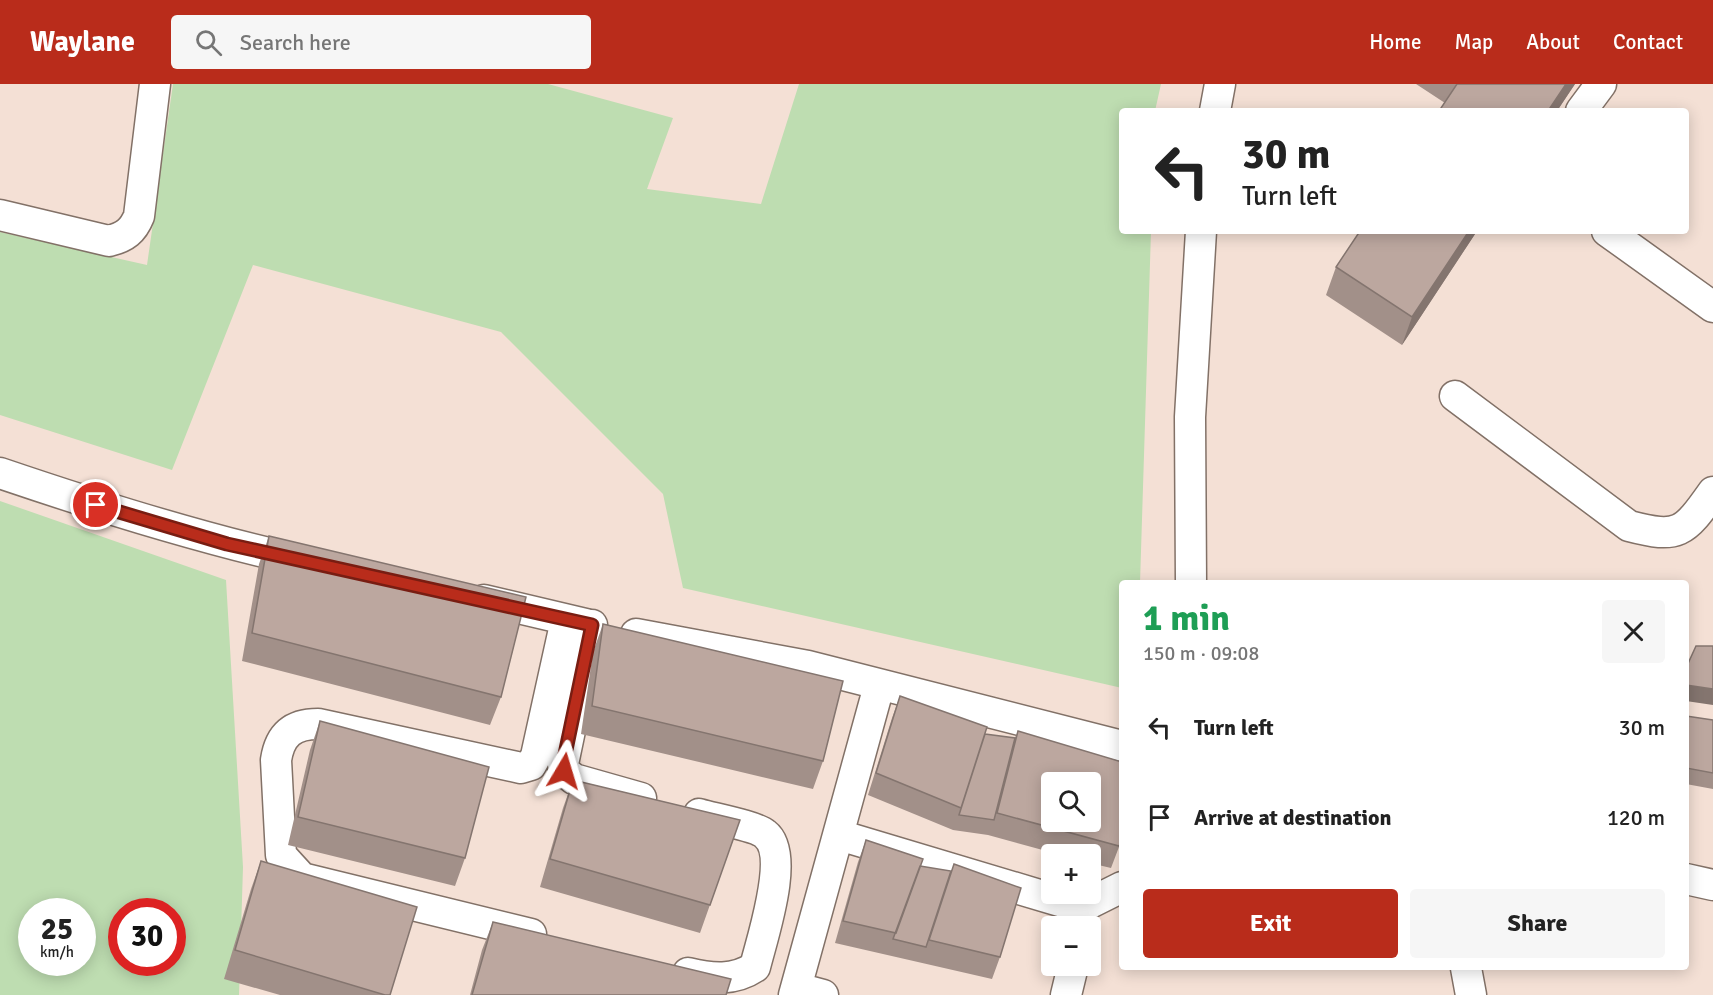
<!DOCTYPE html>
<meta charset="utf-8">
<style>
body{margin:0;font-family:Signika,sans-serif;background:#f6f6f6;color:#222;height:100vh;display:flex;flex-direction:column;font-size:22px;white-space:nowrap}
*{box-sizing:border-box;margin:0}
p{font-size:20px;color:#767676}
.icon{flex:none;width:33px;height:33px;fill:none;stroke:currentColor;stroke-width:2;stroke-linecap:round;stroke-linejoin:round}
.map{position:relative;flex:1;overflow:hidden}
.panel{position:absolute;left:1119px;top:496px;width:570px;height:390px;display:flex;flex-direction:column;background:#fff;border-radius:6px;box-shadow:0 3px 15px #0003}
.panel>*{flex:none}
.banner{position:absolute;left:1119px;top:24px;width:570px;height:126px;border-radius:6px;box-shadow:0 3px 15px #0003;background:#fff;color:#222;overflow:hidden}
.buttons{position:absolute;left:1041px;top:688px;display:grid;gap:12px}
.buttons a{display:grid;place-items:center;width:60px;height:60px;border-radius:6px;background:#fff;box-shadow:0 3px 15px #0003;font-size:30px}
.speed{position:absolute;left:18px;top:814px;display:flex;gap:12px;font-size:30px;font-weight:700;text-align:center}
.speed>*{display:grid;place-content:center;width:78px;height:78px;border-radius:50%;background:#fff;box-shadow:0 3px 15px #0003;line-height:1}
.speed small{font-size:15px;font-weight:400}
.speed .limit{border:9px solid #d22;background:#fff;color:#111}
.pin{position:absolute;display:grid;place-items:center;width:51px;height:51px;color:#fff;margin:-26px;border:3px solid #fff;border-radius:50%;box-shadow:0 2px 6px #0007}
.me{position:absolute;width:66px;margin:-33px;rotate:7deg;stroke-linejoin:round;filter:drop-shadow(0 0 4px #0008)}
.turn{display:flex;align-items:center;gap:21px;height:126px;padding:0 24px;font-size:27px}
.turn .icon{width:78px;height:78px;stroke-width:2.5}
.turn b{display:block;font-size:42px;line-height:51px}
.round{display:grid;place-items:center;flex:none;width:63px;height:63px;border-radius:6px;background:#f6f6f6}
.summary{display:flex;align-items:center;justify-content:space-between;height:102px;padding:0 24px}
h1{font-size:36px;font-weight:700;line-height:45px;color:#1e9e55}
.primary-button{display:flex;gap:12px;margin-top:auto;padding:12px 24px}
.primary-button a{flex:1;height:69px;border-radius:6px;background:#b92c1b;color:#fff;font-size:24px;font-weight:700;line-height:69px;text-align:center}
.primary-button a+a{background:#f6f6f6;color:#222}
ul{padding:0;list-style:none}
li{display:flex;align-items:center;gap:18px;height:90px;padding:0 24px}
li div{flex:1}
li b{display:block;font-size:22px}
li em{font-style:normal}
header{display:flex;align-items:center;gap:36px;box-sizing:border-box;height:84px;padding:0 30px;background:#b92c1b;color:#fff}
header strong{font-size:28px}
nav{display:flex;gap:33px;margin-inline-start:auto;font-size:21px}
.search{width:420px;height:54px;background:#f6f6f6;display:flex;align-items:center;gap:15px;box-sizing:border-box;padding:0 21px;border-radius:6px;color:#767676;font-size:22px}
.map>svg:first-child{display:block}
.green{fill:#beddb1;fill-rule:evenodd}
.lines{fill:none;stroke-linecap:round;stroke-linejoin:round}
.minor-casing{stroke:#827167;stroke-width:33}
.minor{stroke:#fff;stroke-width:30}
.wall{fill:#a29089}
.shaded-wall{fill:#84756f}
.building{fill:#bca79f;stroke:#84756f;stroke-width:1.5;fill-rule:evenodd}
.route-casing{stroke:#781d12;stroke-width:15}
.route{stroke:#b92c1b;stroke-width:10}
</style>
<header>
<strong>Waylane</strong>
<div class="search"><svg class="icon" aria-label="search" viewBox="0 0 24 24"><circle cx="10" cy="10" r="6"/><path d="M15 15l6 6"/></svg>Search here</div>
<nav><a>Home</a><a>Map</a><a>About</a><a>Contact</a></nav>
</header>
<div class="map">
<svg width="1713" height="911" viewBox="0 0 1713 911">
<rect width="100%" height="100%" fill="#f4e0d5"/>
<path class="green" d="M173 0H548L673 34 647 105 761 120 799 0H1161L1155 27H1122V147H1151L1140 499 1122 500V604L683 504 663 410 501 248 253 181 172 386 0 331V148L147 181Z
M0 417 226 496 243 783 239 911H0ZM32 828H82V879H32ZM122 828H172V879H122Z"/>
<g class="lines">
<defs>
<path id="minor" d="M1215 27 1220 0
M1581 27 1601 0
M0 131 109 157C125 153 133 147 139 132L155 0
M1607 147 1713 223
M1455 312 1629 442C1679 455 1684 449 1713 408
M0 389C100 423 199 454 302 477
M1191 500 1190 333 1201 147
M484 516 586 540
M592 541 563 680 564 687 574 695 641 714
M636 550 808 582 1122 662
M839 751 1066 819 1076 826 1080 843
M1686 795 1713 801
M1076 826 1122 803
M531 850 302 794 281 771 276 676C280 650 293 640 318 640L521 684 531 681 536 672 566 536
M1466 884 1471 911
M688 889C712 895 734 897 755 883 762 854 791 770 765 750 756 742 712 734 699 730
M797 904 823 911
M794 911 879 602
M1066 911 1073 882"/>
</defs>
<use href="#minor" class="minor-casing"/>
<use href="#minor" class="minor"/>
</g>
<path class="wall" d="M1416 0H1575L1557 27H1439L1445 19Z
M1360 147H1477L1402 261 1326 211 1336 183Z
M269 452 501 613 490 641 242 577 259 480Z
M603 540 823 677 813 705 581 650 593 568Z
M900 612 985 650 1015 654 1018 647 1122 755 1111 784 1090 779V771H1061L988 751 953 746 868 711 892 634Z
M1686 632 1713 636V705L1686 700Z
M320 637 465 774 455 802 288 761 310 666Z
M573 696 740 736 700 849 540 803 563 724Z
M866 756 920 782 1000 873 992 895 835 859 858 778Z
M261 777 390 911H280L224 895 251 805Z
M493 838 726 911H470L482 866Z"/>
<path class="shaded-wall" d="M1566 0H1575L1557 27H1548Z
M1469 147H1477L1402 261 1412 233Z
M1686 601 1713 605V621L1686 617Z"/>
<path class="building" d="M1457 0H1566L1548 27H1439Z
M1360 147H1469L1412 233 1336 183Z
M269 452 526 513 501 613 252 549Z
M603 540 843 597 823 677 592 622Z
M1696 562H1713V605L1686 601V584Z
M900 612 987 643 961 724 876 689Z
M1686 632 1713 636V689L1686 684Z
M320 637 489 683 465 774 298 733Z
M1018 647 1122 678V755L1119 762 997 729ZM1052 699H1090V738H1052Z
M985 650 1015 654 994 736 959 731Z
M573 696 740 736 710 821 550 775Z
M866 756 923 775 896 849 843 837Z
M261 777 417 823 390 911H385L235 866Z
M954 780 1021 804 1000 873 929 856Z
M920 782 951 787 926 863 893 855Z
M493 838 731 895 726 911H472Z"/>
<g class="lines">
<defs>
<path id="route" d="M96 421 227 460 592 541 563 680 564 687"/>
</defs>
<use href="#route" class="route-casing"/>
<use href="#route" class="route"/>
</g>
</svg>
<div class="buttons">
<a><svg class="icon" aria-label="search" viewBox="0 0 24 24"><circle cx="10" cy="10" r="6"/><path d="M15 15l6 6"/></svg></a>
<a>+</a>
<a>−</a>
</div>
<div class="speed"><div>25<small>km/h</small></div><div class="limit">30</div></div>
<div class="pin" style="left:96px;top:421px;background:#d93025"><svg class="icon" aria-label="arrive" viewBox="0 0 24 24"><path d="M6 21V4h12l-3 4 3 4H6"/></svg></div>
<svg class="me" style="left:564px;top:687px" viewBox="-20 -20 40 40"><path d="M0-17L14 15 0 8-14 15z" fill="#b92c1b" stroke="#fff" stroke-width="4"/></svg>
<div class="banner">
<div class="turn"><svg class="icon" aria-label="left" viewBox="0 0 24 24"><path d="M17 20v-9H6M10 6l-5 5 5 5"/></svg><div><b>30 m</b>Turn left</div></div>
</div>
<section class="panel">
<div class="summary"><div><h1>1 min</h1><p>150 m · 09:08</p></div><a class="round"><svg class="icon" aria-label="close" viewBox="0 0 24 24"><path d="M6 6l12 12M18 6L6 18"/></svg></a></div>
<ul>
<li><svg class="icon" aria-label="left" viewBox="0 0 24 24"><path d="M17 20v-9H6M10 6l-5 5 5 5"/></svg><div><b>Turn left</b></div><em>30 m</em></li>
<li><svg class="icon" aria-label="arrive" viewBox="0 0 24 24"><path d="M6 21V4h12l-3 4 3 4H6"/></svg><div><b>Arrive at destination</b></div><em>120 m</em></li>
</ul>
<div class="primary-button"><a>Exit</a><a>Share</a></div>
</section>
</div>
